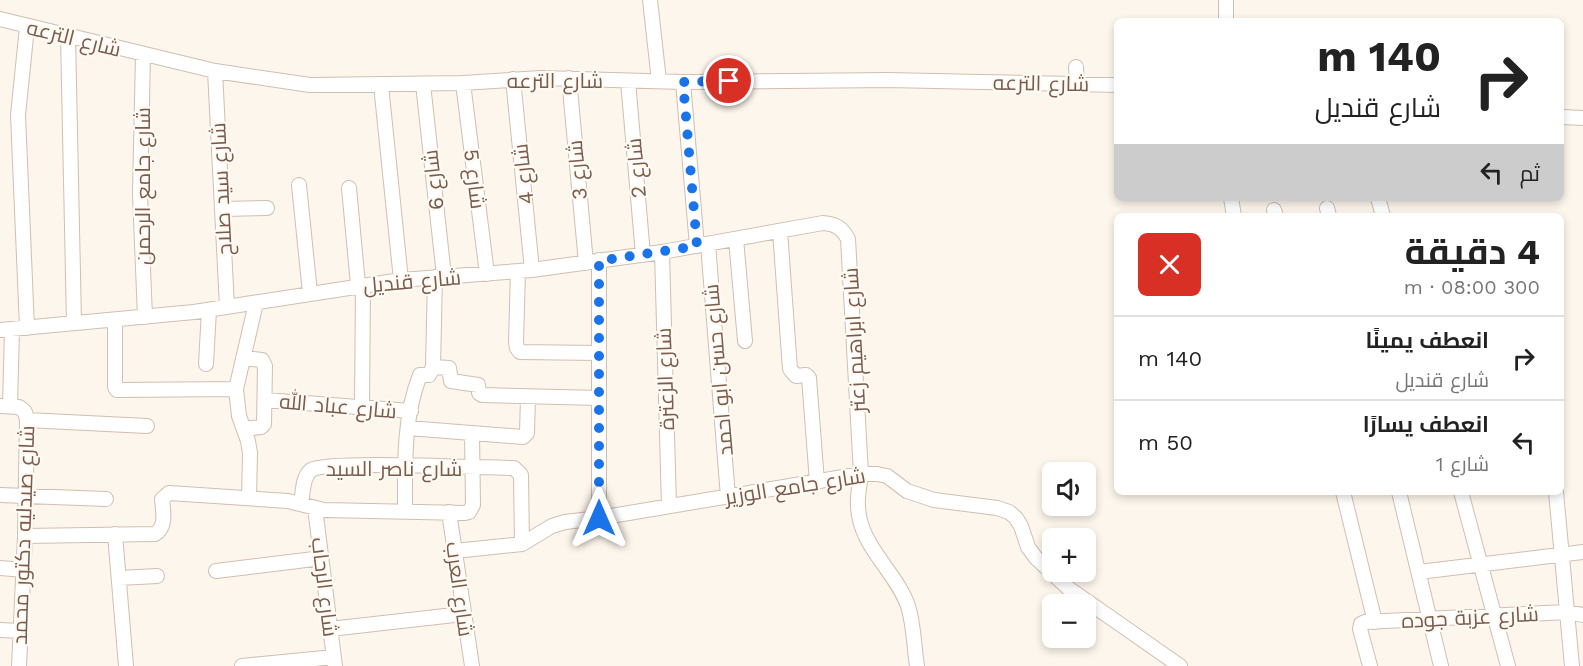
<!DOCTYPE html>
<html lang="ar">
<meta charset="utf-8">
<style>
body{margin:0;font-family:"Work Sans",Cairo,sans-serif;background:#f2f2f2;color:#222;direction:rtl;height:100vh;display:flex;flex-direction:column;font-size:22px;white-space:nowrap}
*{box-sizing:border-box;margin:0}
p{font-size:20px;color:#767676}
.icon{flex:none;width:33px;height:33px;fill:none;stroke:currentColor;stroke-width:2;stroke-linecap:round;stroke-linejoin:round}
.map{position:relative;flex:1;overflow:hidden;direction:ltr}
.drawer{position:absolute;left:1114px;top:213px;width:450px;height:282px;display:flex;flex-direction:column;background:#fff;border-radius:9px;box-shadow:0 3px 9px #0003;direction:rtl}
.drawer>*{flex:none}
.banner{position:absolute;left:1114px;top:18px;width:450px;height:183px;border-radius:9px;box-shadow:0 3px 9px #0003;direction:rtl;background:#fff;color:#222;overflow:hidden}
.tools{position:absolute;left:1042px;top:462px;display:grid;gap:12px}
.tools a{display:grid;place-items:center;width:54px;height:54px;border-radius:9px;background:#fff;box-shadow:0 3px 9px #0003;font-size:30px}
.pin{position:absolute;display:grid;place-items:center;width:51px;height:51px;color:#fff;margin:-26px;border:3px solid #fff;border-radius:50%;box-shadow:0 2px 6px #0007}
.me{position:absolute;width:66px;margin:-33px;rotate:0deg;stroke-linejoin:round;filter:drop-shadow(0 0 4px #0008)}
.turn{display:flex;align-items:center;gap:21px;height:126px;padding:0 24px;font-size:27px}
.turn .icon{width:78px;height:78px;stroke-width:2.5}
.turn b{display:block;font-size:42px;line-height:51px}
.then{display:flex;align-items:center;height:57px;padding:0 24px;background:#0003;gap:12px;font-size:22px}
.round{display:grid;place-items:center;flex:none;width:63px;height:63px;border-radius:9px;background:#f2f2f2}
.overview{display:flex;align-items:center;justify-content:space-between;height:102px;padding:0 24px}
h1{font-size:36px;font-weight:700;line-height:45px}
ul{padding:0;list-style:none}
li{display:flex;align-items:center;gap:18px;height:84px;padding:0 24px;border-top:2px solid #e0e0e0}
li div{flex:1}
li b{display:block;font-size:22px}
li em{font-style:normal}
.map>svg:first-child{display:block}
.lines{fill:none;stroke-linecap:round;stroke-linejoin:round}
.minor-casing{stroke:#d1beb0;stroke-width:16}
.minor{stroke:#fff;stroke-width:14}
.route{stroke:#1a73e8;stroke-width:10;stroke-dasharray:0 18}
.labels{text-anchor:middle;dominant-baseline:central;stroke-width:4.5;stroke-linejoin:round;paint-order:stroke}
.street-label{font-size:21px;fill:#7a5c4d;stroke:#fffaf3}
</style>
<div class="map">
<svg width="1583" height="666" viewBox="0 0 1583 666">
<rect width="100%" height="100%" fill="#fdf6ec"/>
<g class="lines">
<defs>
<path id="minor" d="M650 0 659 81
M0 19 215 71 310 85 463 83 541 78 683 82 888 80 1118 85
M1226 21V0
M68 36 74 323
M143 55 140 194 145 317
M1076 67 1077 84
M215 71 227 307
M569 78 586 263
M513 79 532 270
M628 81 643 255
M683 82 697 246
M463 83 487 274
M423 84 444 276
M381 85 401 280
M1562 117 1583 118
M299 185 310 293
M349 188 358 285
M1231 198 1234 216
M1378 198 1383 216
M1327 208 1329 216
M222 209 267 208
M1274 210 1276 216
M780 231 790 369 796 376 806 375 809 378 817 482
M736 239 745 341
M708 244 728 497
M662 252 669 506
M599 260V518
M518 271 516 342 517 348 520 352 599 353
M115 320V387L117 390 236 389
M27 328 18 115 27 27
M0 330 194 312 401 280 532 270 662 252 823 223C836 224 842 228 848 239L861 474C860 484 857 496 858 506 859 546 896 571 908 606 914 625 914 647 917 666
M243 358 262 360 265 366 264 424 261 427 244 429
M206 364 209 310
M433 367 435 277
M265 400 411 411
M0 406 19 407 25 412 27 420 25 536 19 666
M10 406 12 330
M362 408 363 285
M27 420 147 426
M408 428 523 437 527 433 528 397
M1343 492 1375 622
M1399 492 1441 666
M1461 492 1508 666
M1556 492 1572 666
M0 495 106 499
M249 498 250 453 248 441 239 416 236 389 256 303
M301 504C303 494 302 477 311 470 326 460 486 468 514 468L521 475 522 544
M315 508 335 666
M405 511C405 467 403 418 420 375H429L433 367 449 368 451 381 478 385 479 393 482 395 599 398
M449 512 472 666
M115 534 126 666
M25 536 155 534C167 527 163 511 162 499L169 493 288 501 324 510 465 513 469 512 473 505 472 433
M455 551 522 544 552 526 565 522 599 518 861 474H877L887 476 907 491 934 500 997 508 1009 512 1016 518 1021 526 1028 547 1036 558 1068 588 1180 666
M0 568 24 570
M216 571 322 558
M1419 572 1583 552
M119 578 157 576
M330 629 463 614
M0 630 21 631
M242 666 334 657
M1370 666 1360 629 1361 624 1365 622 1567 612 1583 615"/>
</defs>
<use href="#minor" class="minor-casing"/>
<use href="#minor" class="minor"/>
</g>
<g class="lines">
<path class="route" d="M599 518V261L697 246 683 82 729 81"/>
</g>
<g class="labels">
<g class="street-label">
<text transform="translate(74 38) rotate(14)">شارع الترعه</text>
<text x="555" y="80">شارع الترعه</text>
<text transform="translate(1041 83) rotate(1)">شارع الترعه</text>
<text transform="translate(636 168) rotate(-95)">شارع 2</text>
<text transform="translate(577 170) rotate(-95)">شارع 3</text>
<text transform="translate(523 174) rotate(-96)">شارع 4</text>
<text transform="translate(475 179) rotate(83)">شارع 5</text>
<text transform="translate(433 180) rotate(-96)">شارع 6</text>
<text transform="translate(142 186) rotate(-90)">شارع جامع الرحمن</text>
<text transform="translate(221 189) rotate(-93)">شارع سيد صلاح</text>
<text transform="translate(412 281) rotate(-5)">شارع قنديل</text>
<text transform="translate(854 340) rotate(-93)">شارع ابراهيم زعتر</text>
<text transform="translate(718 370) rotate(-95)">شارع حسن ابو احمد</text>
<text transform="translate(665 379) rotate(-92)">شارع الزعترة</text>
<text transform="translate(338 406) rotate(5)">شارع عباد الله</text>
<text x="394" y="468">شارع ناصر السيد</text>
<text transform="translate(795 486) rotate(-9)">شارع جامع الوزير</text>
<text transform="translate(23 535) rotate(-88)">شارع صيدليه دكتور محمد</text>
<text transform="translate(325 587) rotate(83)">شارع الرحاب</text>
<text transform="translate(460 589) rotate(82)">شارع العرب</text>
<text transform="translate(1470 617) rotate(-3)">شارع عزبة جوده</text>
</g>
</g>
</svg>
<div class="tools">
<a><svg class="icon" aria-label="sound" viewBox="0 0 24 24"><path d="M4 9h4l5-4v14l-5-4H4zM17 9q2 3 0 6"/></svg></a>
<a>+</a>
<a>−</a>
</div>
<div class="pin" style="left:729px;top:81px;background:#d93025"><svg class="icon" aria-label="arrive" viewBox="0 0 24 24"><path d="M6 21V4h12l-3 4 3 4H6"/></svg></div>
<svg class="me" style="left:599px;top:518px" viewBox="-20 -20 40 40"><path d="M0-17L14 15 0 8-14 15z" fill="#1a73e8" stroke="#fff" stroke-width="4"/></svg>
<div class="banner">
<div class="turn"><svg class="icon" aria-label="right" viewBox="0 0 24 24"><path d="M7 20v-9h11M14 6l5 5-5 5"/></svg><div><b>140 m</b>شارع قنديل</div></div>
<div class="then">ثم<svg class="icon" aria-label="left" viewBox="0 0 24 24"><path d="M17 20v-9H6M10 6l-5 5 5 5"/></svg></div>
</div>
<section class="drawer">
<div class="overview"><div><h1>4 دقيقة</h1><p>300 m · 08:00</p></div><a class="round" style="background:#d93025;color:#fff"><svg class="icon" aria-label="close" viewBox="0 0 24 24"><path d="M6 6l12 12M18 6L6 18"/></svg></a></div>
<ul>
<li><svg class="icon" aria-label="right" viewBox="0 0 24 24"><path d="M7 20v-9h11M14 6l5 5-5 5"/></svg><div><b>انعطف يمينًا</b><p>شارع قنديل</p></div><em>140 m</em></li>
<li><svg class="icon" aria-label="left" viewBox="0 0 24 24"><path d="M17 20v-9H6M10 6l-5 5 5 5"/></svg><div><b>انعطف يسارًا</b><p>شارع 1</p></div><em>50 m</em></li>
</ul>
</section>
</div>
